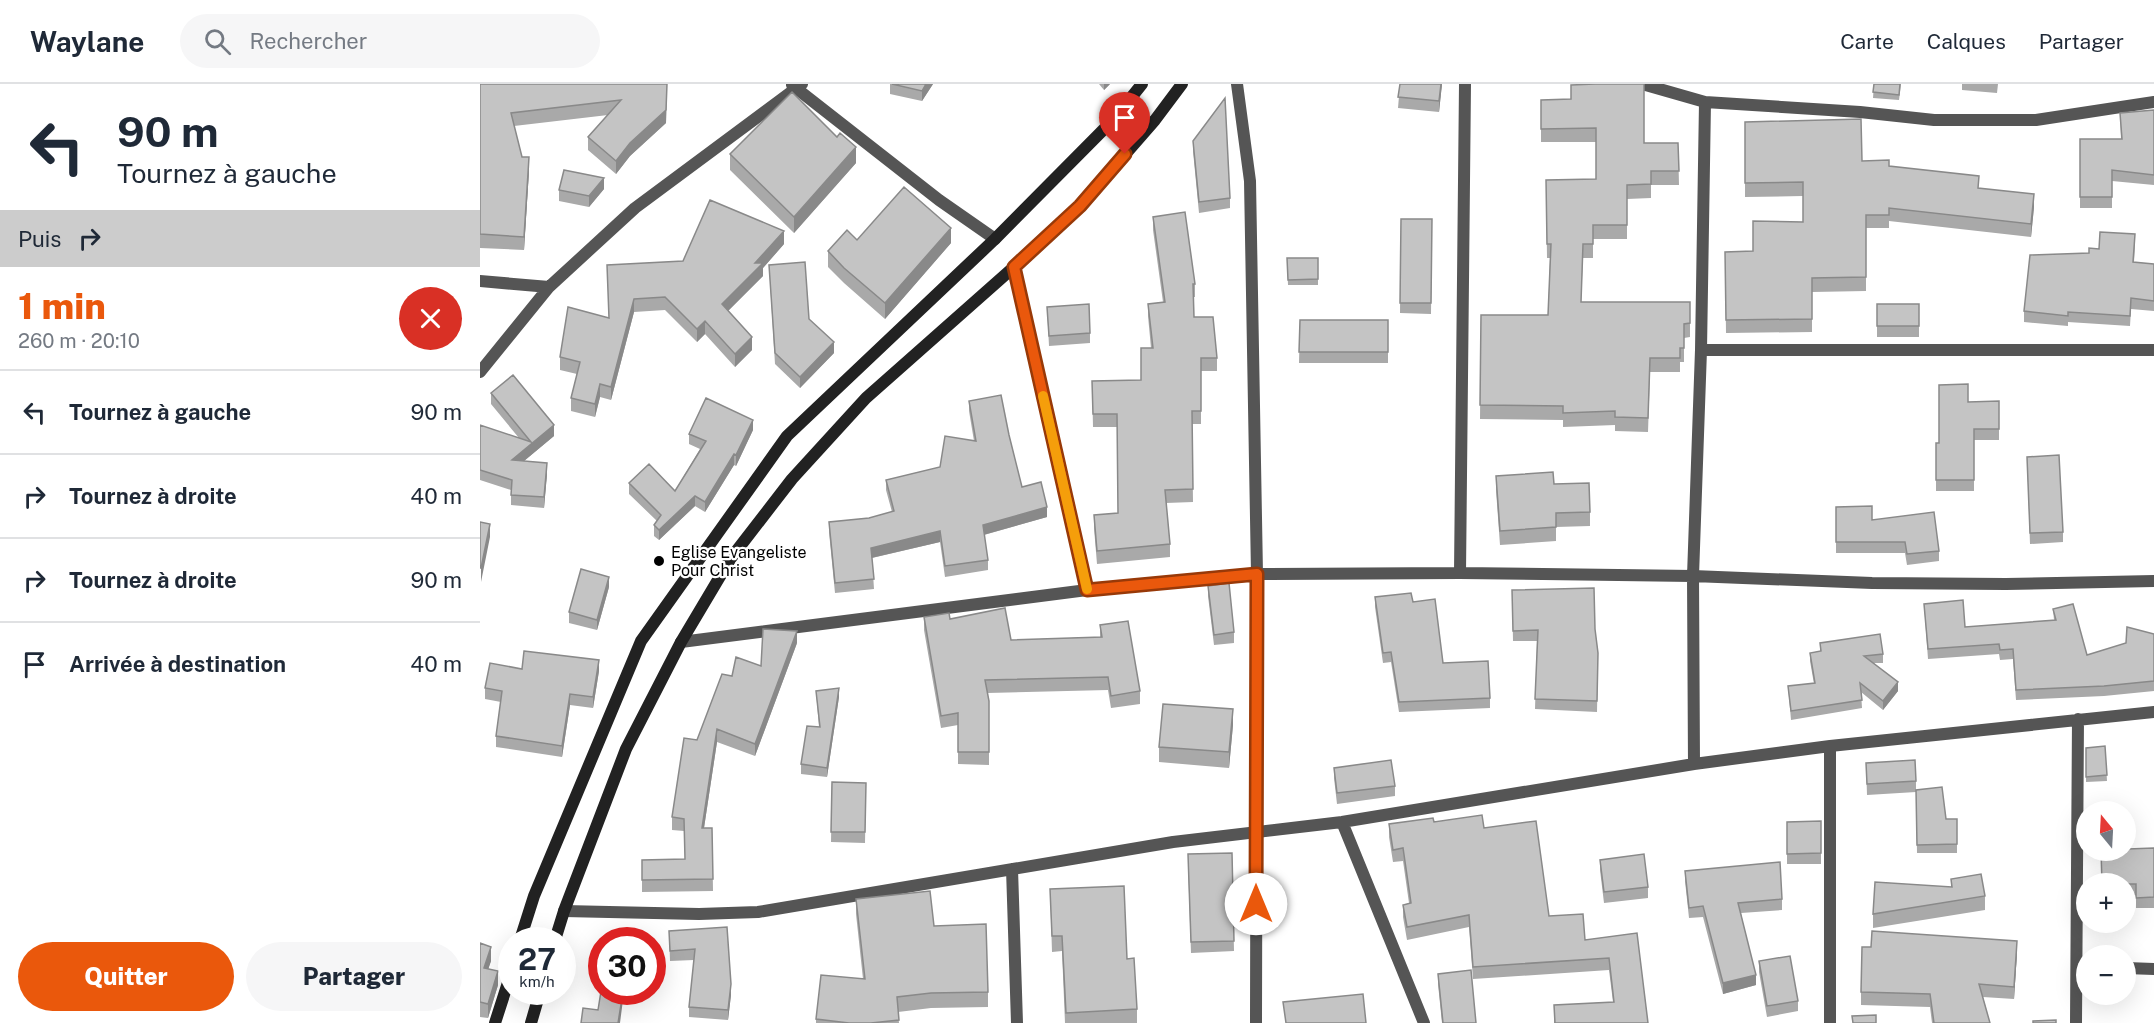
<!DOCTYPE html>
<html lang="fr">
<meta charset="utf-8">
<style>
body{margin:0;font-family:"Public Sans",sans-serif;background:#f6f6f7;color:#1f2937;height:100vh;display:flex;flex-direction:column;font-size:22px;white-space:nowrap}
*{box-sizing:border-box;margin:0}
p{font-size:20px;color:#747a83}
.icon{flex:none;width:33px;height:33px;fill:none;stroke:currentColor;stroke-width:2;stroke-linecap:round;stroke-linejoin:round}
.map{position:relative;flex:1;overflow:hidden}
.sheet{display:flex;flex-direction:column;background:#fff;width:480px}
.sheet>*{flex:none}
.top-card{background:#fff;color:#1f2937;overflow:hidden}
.needle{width:39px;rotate:342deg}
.controls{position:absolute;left:1596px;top:717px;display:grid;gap:12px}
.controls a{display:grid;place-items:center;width:60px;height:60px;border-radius:50%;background:#fff;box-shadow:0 6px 24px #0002;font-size:30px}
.speed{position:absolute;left:18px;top:843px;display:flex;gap:12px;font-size:30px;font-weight:700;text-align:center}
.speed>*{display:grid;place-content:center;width:78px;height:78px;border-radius:50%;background:#fff;box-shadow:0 6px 24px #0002;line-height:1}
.speed small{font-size:15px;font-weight:400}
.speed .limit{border:9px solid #d22;background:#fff;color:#111}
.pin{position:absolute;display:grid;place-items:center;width:51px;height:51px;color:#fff;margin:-62px -26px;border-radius:50% 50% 50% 0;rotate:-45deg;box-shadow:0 0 6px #0007}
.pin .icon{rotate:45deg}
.me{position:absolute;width:66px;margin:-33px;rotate:0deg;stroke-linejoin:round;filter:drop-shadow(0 0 4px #0008)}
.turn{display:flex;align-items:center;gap:21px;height:126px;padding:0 18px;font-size:27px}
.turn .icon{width:78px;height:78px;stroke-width:2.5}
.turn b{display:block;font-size:42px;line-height:51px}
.then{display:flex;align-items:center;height:57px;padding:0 18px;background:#0003;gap:12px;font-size:22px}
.round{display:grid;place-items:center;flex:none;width:63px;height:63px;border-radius:32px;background:#f6f6f7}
.head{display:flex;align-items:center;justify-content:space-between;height:102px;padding:0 18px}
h1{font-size:36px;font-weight:800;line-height:45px;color:#ea580c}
.action{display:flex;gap:12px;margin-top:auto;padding:12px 18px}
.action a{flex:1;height:69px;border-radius:36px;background:#ea580c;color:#fff;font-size:24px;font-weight:800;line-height:69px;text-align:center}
.action a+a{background:#f6f6f7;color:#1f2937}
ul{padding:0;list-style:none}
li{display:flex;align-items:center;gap:18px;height:84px;padding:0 18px;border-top:2px solid #e0e1e3}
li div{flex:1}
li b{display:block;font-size:22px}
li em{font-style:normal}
header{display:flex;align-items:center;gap:36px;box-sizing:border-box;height:84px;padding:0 30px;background:#fff;border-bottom:2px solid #e0e1e3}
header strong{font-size:28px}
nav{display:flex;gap:33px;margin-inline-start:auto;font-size:21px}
.search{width:420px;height:54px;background:#f6f6f7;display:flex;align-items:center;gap:15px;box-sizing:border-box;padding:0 21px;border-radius:33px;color:#747a83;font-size:22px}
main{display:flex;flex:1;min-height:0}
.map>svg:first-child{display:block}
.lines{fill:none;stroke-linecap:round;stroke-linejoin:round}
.street{stroke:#555;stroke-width:12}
.secondary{stroke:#222;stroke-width:12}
.wall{fill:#a9a9a9}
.shaded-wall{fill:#898989}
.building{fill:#c4c4c4;stroke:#898989;stroke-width:1.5}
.route-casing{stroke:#983908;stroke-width:15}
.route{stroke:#ea580c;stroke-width:10}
.slow{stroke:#f59e0b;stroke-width:10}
.poi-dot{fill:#000;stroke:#fff;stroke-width:2}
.labels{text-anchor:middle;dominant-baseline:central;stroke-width:4.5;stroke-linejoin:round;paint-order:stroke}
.poi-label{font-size:16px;fill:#000;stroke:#fff;text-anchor:start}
</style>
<header>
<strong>Waylane</strong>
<div class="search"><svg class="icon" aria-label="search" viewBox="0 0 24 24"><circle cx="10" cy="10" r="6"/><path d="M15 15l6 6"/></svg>Rechercher</div>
<nav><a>Carte</a><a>Calques</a><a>Partager</a></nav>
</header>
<main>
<section class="sheet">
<div class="top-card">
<div class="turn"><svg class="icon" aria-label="left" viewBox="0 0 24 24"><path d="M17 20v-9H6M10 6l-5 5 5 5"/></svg><div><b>90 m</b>Tournez à gauche</div></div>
<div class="then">Puis<svg class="icon" aria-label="right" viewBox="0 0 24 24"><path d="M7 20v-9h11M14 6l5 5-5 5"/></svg></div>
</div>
<div class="head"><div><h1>1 min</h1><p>260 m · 20:10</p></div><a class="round" style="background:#d93025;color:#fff"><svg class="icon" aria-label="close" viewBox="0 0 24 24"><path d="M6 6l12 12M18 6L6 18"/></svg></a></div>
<ul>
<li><svg class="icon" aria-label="left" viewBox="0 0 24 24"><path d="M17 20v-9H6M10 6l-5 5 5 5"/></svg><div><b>Tournez à gauche</b></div><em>90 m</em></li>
<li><svg class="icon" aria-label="right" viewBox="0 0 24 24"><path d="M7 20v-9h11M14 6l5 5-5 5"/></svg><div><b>Tournez à droite</b></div><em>40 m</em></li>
<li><svg class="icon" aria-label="right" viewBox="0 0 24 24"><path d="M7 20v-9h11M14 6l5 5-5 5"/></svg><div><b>Tournez à droite</b></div><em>90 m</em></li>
<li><svg class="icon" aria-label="arrive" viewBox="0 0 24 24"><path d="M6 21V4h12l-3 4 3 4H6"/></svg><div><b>Arrivée à destination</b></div><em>40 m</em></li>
</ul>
<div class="action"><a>Quitter</a><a>Partager</a></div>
</section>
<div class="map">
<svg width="1674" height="939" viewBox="0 0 1674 939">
<rect width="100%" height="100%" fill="#fff"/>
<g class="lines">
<path class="street" d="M757 0 770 97 777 490 776 939
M1162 0 1225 18 1380 28 1454 36H1556L1674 18
M312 1 459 116 515 155
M534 183 607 506
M0 197 69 203
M1221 266H1674
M0 288 69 203 155 124 322 0
M980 489 985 0
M201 558 607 506 777 490 980 489 1213 492 1392 499 1526 500 1674 497
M1214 680 1213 492 1221 266 1225 18
M862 738 944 939
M532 785 537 939
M84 827 219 830 278 828 693 758 862 738 1214 680 1350 662 1674 628
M1646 884 1674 885
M1350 939V662
M1596 939 1598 635"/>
<path class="secondary" d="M40 856 54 812 161 557 307 352 515 155 634 35 662 0
M75 856 84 827 146 665 201 558 251 474 312 395 386 314 534 183 600 122 675 36 702 0
M15 939 32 886
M51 939 60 908"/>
</g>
<path class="wall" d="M0 0H187L186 39 150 72 136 90 108 66V53L128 31 34 42 42 73 49 87 44 166 0 164Z
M410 0H453L442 17 410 10Z
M619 0H630L624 6Z
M920 0H962L959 28 918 24Z
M1394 0H1421L1419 16 1393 14Z
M1482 0H1518L1517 9 1482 6Z
M1061 16 1164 59H1198L1199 101H1171V114L1147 115V155H1113V174H1103L1101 218H1210V253L1204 254V278H1200V288H1170L1168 348 1135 347V341L1083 343V336L1000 335 1001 231H1068L1070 174H1067L1066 96 1116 95V58H1061Z
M1674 26V101L1632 97V124H1600V55H1641L1640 29Z
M1265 38 1382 77 1409 82 1499 104 1554 123 1551 153 1409 137V144H1386V207L1332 208V248L1246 249 1245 168 1273 167 1323 138V112L1265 113Z
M713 57 750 114V124L719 129 713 67Z
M250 70 376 79 314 149 250 86Z
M124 105 109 123 79 117V106Z
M673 133 715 200V213H713L714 233 737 274V287H721V340H712L713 418 686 419 690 460V473L617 480 614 444V431L638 429 637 343H613L612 297 661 296 671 264 668 232V220L683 218 673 146Z
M921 135H952L951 230 920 229Z
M377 156 471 159 405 235 364 199 348 183V167Z
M304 160 283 184V192L248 227 272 266 255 283 225 250 217 258 185 226 154 228 131 316 120 313 115 333 91 327V314L97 290 80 286V273L129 234 127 181 203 177Z
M1655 161 1654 178 1674 180V227L1651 225 1650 242 1588 238V242L1544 238V227L1609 169 1619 165Z
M807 174 838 195V201H808Z
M289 181 354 269 320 304 295 280Z
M1397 220H1439V253H1397Z
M567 223 610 249V259L569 262Z
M820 236H908V279H819Z
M11 309 74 352 44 377 67 390 64 424 31 421V406L0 396V341L39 354 11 320Z
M489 317 529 351 542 403 567 433 504 451 508 476V486L465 493 460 458 392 474 394 505 355 509 349 448V438L389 434 412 428 406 406V396L460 383 494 357 489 327Z
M1519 317V356H1494V407H1456V359H1459L1488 318Z
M273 346 256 382 254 381 225 428 215 422 179 456 174 452V441L177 437 149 410V399L195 407 220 365 209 360V350Z
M1547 373 1583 448V458L1550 460Z
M1016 392 1074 400 1110 428V442L1076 443V457L1020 461 1016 406Z
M1356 423 1392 436 1459 467V477L1427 481 1425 469H1356Z
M728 502 754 548V559L734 561 728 512Z
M129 503 117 546 89 539V528Z
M1032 506 1115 545 1118 569 1117 628 1055 625 1057 557H1033Z
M895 513 933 518 963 579 1010 614V624L919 628 911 578 903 579 895 523Z
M1444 520 1485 543 1574 536 1573 525 1607 571 1646 559 1674 550V607L1624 612 1536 616 1533 575 1520 576 1519 570 1448 575Z
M444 533 470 535 531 556 620 553V541L660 607V620L631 624 628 606 507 609 509 617V681L478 680V641L461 644 444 546Z
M317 559 275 672 237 658 224 744H232L233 807 162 808V776L205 775 204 747 192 746V733L252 592 281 582Z
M1340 559 1403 570V579H1394L1418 607 1403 626 1381 608 1382 624 1311 636 1308 602 1334 600 1330 577V569L1340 567Z
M42 585 119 587 113 624 90 621 82 673 16 663V652L21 618 5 615V604Z
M336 607 359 613 347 693 321 690V680L339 643Z
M753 641 749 684 679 678V663Z
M1625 662 1627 697 1606 698V664Z
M1386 679 1436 697V708L1387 711Z
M854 684 915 702V712L857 720 854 694Z
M352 698 386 699 385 759 351 758Z
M1436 706 1466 735H1477V769H1437Z
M1341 737V780H1307V738Z
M954 738 1004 744 1069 832 1105 856 1157 849 1168 939H1074V921L1133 918 1129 886 993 895 989 843 927 856 923 833V821L929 819 923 777 913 778 909 753V740Z
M1674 764V824H1656V811H1646V800Z
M752 769 754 867 711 869 708 781Z
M1120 776 1168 803V814L1124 819 1120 786Z
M1205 787 1302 815V826L1261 829 1276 901 1243 910 1223 833 1209 834 1205 797Z
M1471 795 1505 812V826L1393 844V830L1471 803Z
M570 805 647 875 657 925V939H585L582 867 572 868Z
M376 815 454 842 508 908V923L451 924 418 928 419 939H336V935L383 895 376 830Z
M247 843 251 911 248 936 209 933V923L214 876 190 877 189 847Z
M0 859 11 877 8 885 18 901 8 934 0 933Z
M1537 869 1534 915 1503 913 1510 939H1452L1450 923 1381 921V908Z
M1279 877 1318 917V927L1287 933 1279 888Z
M958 890 996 939H962L958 900Z"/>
<path class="shaded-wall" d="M187 0 186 39 150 72 136 90V77Z
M446 0H453L442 17V7Z
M624 0H630L624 6Z
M961 0H962L959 28V17Z
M376 63V79L314 149V133Z
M49 73V87L44 166V153Z
M124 94V105L109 123V112Z
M1554 110V123L1551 153V140Z
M471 144V159L405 235V219Z
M304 147V160L283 184V192L242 233V220L275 179Z
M154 215V228L131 316V303Z
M225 237V250L217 258V245Z
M272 253V266L255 283V270Z
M354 258V269L320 304V293Z
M120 300V313L115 333V320Z
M273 336V346L256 382V371Z
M74 341V352L32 387V376Z
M254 370V381L225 428V418Z
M67 379V390L64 424V413Z
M215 412V422L179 456V446Z
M567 423V433L503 451V441Z
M10 440V453L1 498V484Z
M460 447V458L391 474V464Z
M129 493V503L117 546V536Z
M317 547V559L275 672V660Z
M119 576V587L113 624V613Z
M1418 598V607L1403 626V617Z
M359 604V613L347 693V684Z
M90 610V621L82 673V662Z
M753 625V641L749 684V668Z
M237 645V658L222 757V744Z
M1537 857V869L1534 915V903Z
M11 863V877L4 898V884Z
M18 887V901L8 934V920Z
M1276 891V901L1243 910V899Z
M251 900V911L248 936V926Z
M143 908H144L140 939H138Z"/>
<path class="building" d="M0 0H187L186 26 150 59 136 77 108 53 141 16 31 29 42 73H49L44 153 0 150Z
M412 0H446L442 7Z
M920 0H961L959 17 918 13Z
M1115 0H1164V59H1198L1199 87H1171V100L1147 101V141H1113V160H1103L1101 218H1210V239L1204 240V264H1200V274H1170L1168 334 1135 333V327L1083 329V322L1000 321 1001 231H1068L1071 160H1067L1066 96 1116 95V44L1061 45V16L1091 15V1Z
M1394 0H1420L1419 11 1393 8Z
M312 8 357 53 360 49 376 63 314 133 250 70Z
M745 14 750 114 719 118 713 57Z
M1674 26V91L1632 86V113H1600V55H1642L1640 29Z
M1381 35 1382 77 1409 76V82L1499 92 1498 104 1554 110 1551 140 1409 124V131H1386V193L1332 194V235L1246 236 1245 168 1273 167V137L1323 138V98L1265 99V38Z
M84 86 124 94 109 112 79 106Z
M424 103 471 144 405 219 364 184 348 167 367 146 377 156Z
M230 116 304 147 275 179H283L242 220 272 253 255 270 225 237 217 245 185 213 154 215 131 303 120 300 115 320 91 314 100 278 80 273 88 223 129 234 127 181 203 177Z
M705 128 715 200H713L714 233H733L737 274H721V327H712L713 405 685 406 690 460 617 467 614 431 638 429 637 330H613L612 297 661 296V264H673L668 220 685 218 673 133Z
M921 135H952L951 219H920Z
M1620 148 1655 150 1653 178 1674 180V217L1651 214 1650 232 1588 228V232L1544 227 1550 171 1609 169V164L1619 165Z
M807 174H838V195L808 196Z
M325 178 329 235 354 258 320 293 295 269 289 181Z
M609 220 610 249 569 252 567 223Z
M1397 220H1439V242H1397Z
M820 236H908V268H819Z
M33 291 74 341 32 376 67 379 64 413 31 411 32 396 0 386V341L51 358 11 309Z
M1488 300V318L1519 317V345H1494V396H1456V359H1459V301Z
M521 311 529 351 542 403 561 398 567 423 503 441 508 476 465 482 460 447 391 464 394 495 355 499 349 438 389 434 414 427 406 396 460 383 465 352 496 357 489 317Z
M226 314 273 336 256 371 254 370 225 418 215 412 179 446 174 441 181 431 149 399 169 380 195 407 226 357 209 350Z
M1579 371 1583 448 1550 449 1547 373Z
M1073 388 1074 400 1109 399 1110 428 1076 429V443L1020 447 1016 392Z
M1392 422V436L1454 428 1459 467 1427 470 1425 458H1356V423Z
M0 438 10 440 1 484H0Z
M101 485 129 493 117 536 89 528Z
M749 499 754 548 734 551 728 502Z
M1114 504 1115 545 1118 569 1117 617 1055 615 1058 546 1033 547 1032 506Z
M931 509 933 518 955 515 963 579 1008 577 1010 614 919 618 911 568 903 569 895 513Z
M1483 516 1485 543 1576 536 1573 525 1593 520 1607 571 1646 559 1647 543 1674 550V597L1624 602 1536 606 1533 565 1520 566 1519 560 1448 565 1444 520Z
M525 524 531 556 622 553 620 541 648 537 660 607 631 612 628 593 505 596 509 617V668H478V629L461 632 444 533 469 529 470 535Z
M283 545 317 547 275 660 237 645 222 744H232L233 795 162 796V776L205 775 204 735 192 733 204 654 217 656 242 590 252 592 256 573 281 582Z
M1400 550 1403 570 1384 572 1418 598 1403 617 1380 599 1382 616 1311 627 1308 602 1335 599 1330 569 1341 567 1340 559Z
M44 567 119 576 113 613 90 610 82 662 16 652 22 607 5 604 10 579 42 585Z
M359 604 347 684 321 680 327 642 340 643 336 607Z
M683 620 753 625 749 668 679 663Z
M1625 662 1627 691 1606 693V664Z
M911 676 915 702 857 709 854 684Z
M1435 676 1436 697 1387 700 1386 679Z
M352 698 386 699 385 748H351Z
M1462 703 1466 735H1477V760L1437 761 1436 706Z
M1002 731 1004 744 1056 737 1069 832 1103 830 1105 856 1157 849 1168 939H1075L1074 921 1134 918 1129 874 993 883 989 831 927 843 923 821 931 819 923 764 913 766 909 740 953 734 954 738Z
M1341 737V769L1307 770V738Z
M1646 760H1648V765L1674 764V813L1656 814V800H1622L1621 766H1646Z
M752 769 754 857 711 858 708 770Z
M1164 770 1168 803 1124 808 1120 776Z
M1300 778 1302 815 1258 819 1276 891 1243 899 1223 822 1209 824 1205 787Z
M1501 790 1505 812 1393 830 1395 798 1472 803 1471 795Z
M644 802 647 875 654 874 657 925 586 929 582 852H572L570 805Z
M450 807 454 842 506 840 508 908 451 909 417 913 419 936 391 939H369L336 935 341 891 385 895 376 815Z
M247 843 251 900 248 926 209 923 215 865 190 867 189 847Z
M1392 847 1537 857 1534 903 1499 900 1510 939H1454L1450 910 1381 908 1382 863H1391Z
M0 859 11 863 4 884 18 887 8 920 0 918Z
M1310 872 1318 917 1287 922 1279 877Z
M991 886 996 939H963L958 890Z
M122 901V908H143L138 939H101L103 924 118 926Z
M883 910 886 939H806L803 918Z
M1396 931V939H1373L1372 932Z
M1576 936V939H1553V937Z"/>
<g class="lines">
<defs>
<path id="route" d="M645 70 600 122 534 183 607 506 777 490 776 820"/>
</defs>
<use href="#route" class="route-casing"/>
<use href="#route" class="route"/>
<path class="slow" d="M563 312 607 505"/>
</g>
<circle class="poi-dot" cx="179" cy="477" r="6"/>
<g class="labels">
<g class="poi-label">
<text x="191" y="468">Eglise Evangeliste<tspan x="191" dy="18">Pour Christ</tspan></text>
</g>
</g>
</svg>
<div class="controls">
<a><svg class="needle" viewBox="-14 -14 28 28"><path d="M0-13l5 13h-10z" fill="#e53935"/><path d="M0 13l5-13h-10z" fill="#747a83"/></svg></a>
<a>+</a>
<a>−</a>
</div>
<div class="speed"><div>27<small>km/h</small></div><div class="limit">30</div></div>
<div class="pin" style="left:645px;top:70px;background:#d93025"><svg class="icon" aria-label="arrive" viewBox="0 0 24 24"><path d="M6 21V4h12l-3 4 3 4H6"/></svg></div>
<svg class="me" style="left:776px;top:820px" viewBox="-20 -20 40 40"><circle r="19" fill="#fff"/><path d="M0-13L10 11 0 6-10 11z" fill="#ea580c"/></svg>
</div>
</main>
